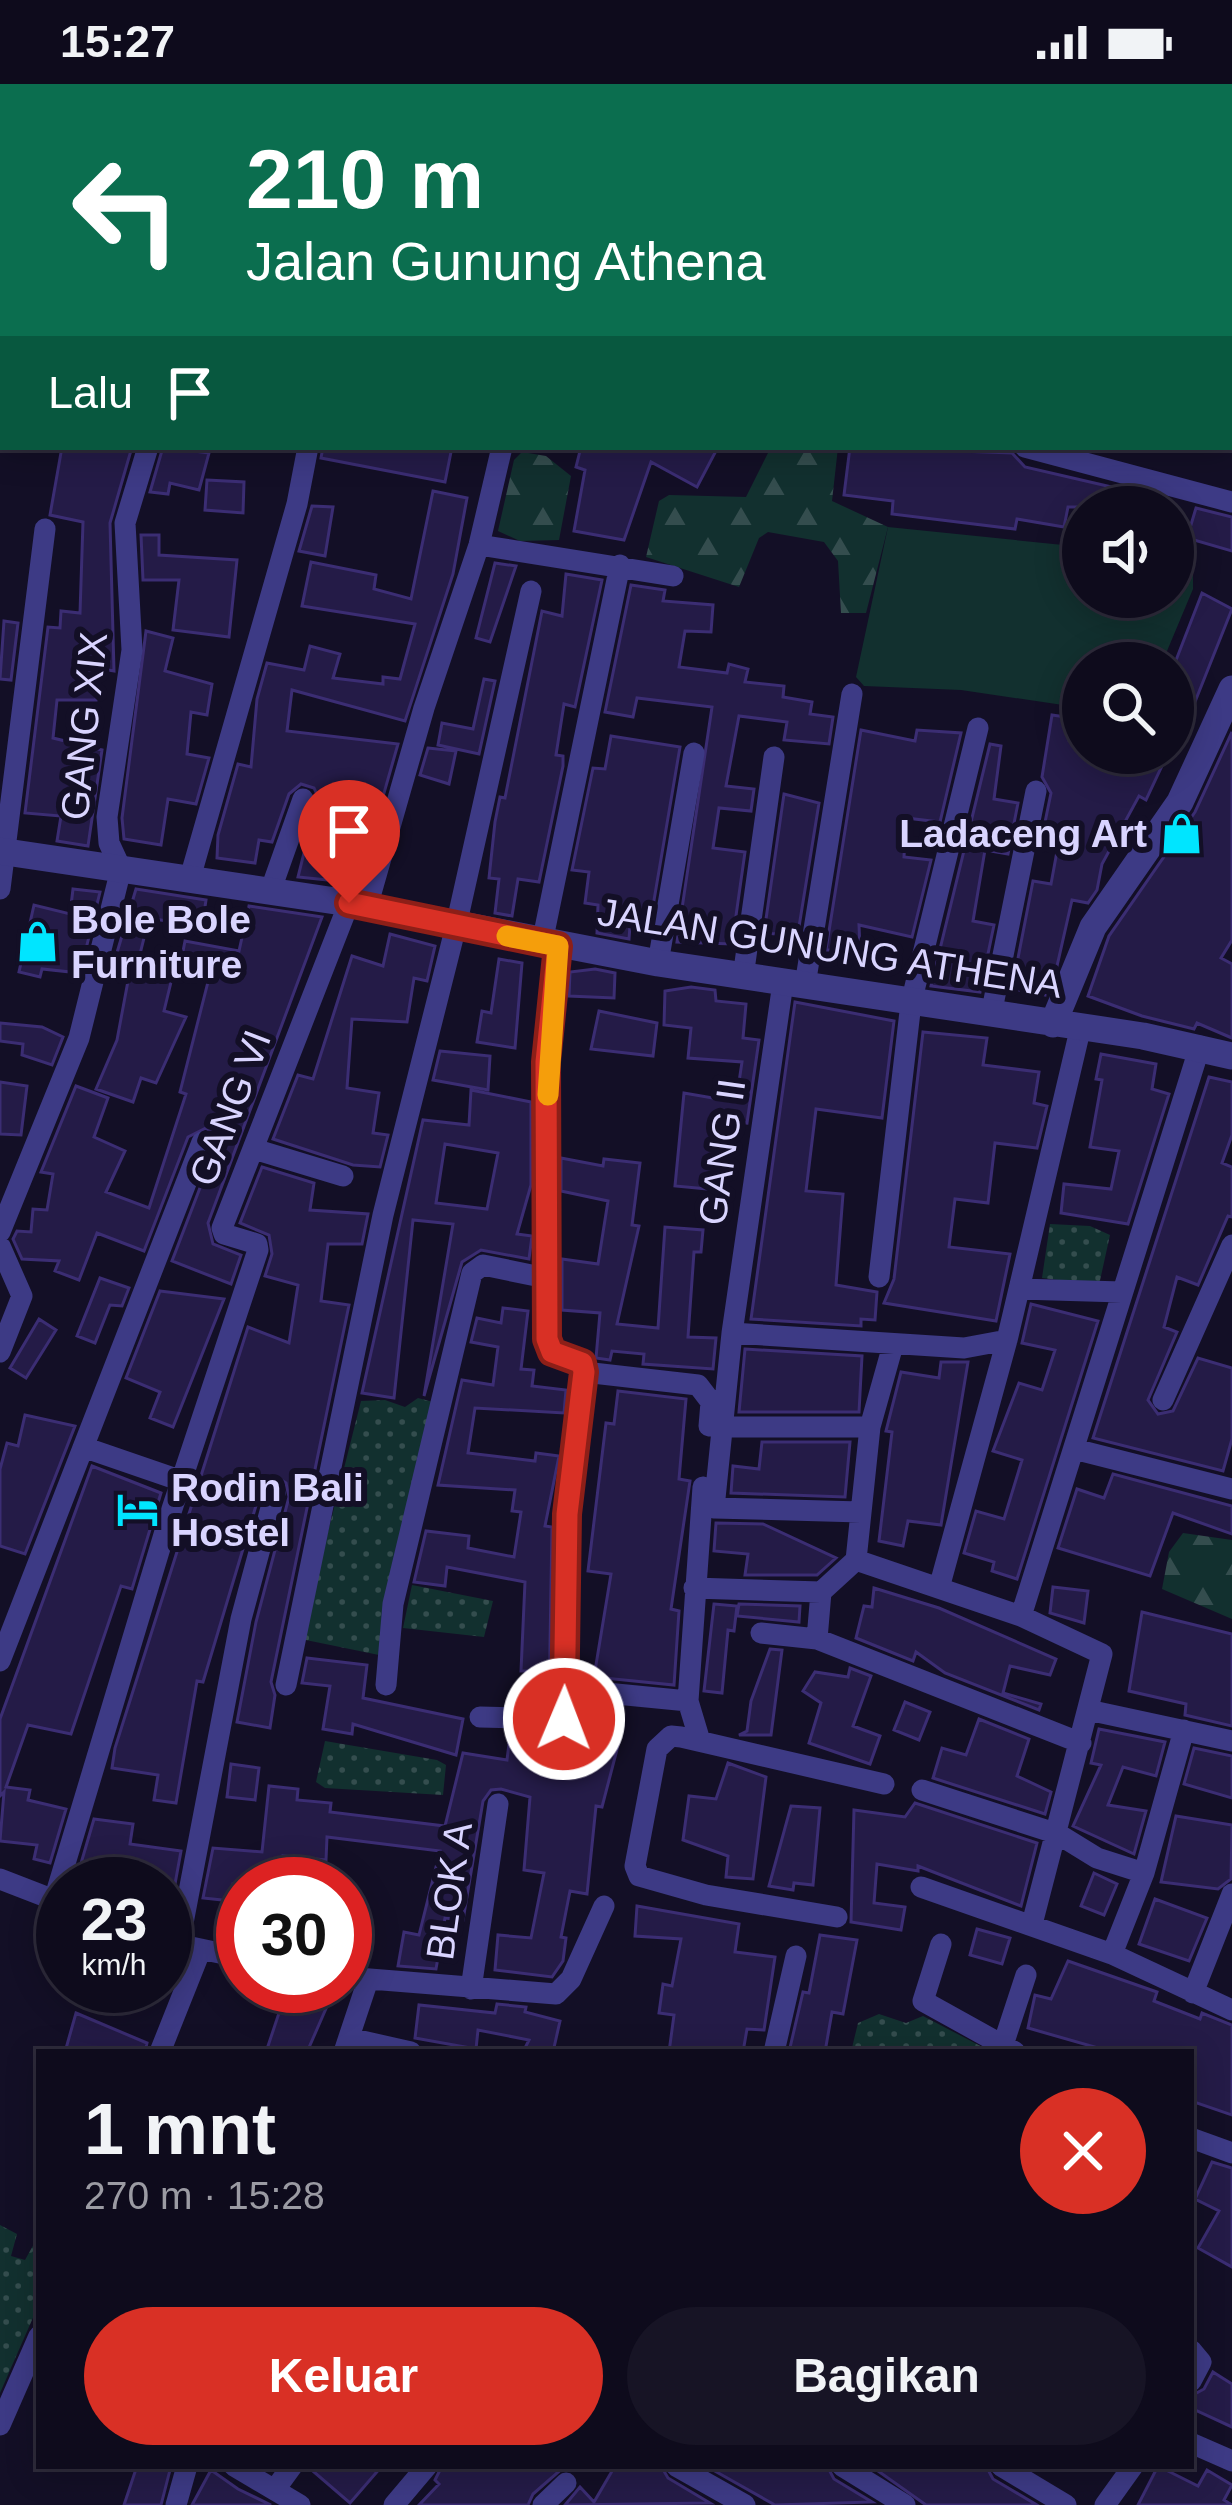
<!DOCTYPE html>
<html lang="id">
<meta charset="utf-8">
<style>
body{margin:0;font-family:Helvetica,sans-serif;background:#171425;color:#f1f3f6;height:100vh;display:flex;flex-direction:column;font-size:45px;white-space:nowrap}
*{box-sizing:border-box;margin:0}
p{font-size:39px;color:#9b9ba3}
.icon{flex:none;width:66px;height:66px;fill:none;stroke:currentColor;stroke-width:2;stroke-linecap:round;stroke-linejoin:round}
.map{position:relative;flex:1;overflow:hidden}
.details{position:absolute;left:36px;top:1965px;width:1158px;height:420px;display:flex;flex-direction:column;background:#0e0b1c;border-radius:0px;box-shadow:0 6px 30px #0003,0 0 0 3px #2e2b3b}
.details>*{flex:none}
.hud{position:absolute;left:0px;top:0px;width:1233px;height:366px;box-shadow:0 6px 30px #0003,0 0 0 3px #2e2b3b;background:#0b6e4f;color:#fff;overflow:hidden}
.buttons{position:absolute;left:1062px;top:402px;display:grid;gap:24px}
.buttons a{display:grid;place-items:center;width:132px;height:132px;border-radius:50%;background:#0e0b1c;box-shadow:0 6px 30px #0003,0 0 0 3px #2e2b3b;font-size:60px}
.speed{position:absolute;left:36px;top:1773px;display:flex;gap:24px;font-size:60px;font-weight:700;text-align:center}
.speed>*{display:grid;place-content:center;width:156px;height:156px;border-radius:50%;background:#0e0b1c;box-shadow:0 6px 30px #0003,0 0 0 3px #2e2b3b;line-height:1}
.speed small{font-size:30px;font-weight:400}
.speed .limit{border:18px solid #d22;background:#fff;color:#111}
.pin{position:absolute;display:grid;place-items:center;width:102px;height:102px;color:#fff;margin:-123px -51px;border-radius:50% 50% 50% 0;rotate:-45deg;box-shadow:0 0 12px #0007}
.pin .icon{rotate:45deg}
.me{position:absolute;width:132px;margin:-66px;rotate:1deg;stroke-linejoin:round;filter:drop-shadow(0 0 9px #0008)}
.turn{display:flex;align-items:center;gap:42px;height:252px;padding:0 48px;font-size:54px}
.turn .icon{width:156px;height:156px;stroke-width:2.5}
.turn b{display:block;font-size:84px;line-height:102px}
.then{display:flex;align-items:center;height:114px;padding:0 48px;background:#0003;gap:24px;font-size:45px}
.round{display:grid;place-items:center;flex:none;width:126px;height:126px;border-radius:63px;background:#171425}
.head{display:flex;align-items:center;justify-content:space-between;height:204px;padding:0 48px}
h1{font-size:72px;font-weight:600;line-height:90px}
.action{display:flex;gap:24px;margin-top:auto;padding:24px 48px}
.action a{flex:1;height:138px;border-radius:72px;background:#d93025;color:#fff;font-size:48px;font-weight:600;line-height:138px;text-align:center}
.action a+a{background:#171425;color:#f1f3f6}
.status{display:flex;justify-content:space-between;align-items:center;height:84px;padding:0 60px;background:#0e0b1c;direction:ltr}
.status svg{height:33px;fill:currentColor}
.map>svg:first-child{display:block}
.green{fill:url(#green-dots)}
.forest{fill:url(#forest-firs)}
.pitch{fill:#12302f}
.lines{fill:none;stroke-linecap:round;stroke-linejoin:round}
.stream{stroke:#0c2248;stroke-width:8}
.building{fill:#241b47;stroke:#3b2d73;stroke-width:3;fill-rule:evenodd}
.minor{stroke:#3d3a85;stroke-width:21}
.tertiary{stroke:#3d3a85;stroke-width:27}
.route-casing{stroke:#8d1f18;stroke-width:30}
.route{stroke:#d93025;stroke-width:21}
.slow{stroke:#f59e0b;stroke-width:21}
.labels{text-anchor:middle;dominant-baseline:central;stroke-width:12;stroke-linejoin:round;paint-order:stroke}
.street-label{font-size:39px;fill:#d9d4ff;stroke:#130f26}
.poi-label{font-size:39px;font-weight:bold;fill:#d9d4ff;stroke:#130f26;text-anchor:start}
</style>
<div class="status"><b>15:27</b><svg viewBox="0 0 49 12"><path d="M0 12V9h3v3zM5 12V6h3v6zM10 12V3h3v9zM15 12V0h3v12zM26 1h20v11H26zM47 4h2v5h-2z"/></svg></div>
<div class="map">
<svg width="1232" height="2421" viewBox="0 0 1232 2421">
<defs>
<pattern id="green-dots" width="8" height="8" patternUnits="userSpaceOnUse" patternTransform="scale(3)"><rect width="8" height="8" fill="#12302f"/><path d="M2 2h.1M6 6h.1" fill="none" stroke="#344d4e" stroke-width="1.8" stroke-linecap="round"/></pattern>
<pattern id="forest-firs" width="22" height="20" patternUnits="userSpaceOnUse" patternTransform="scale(3)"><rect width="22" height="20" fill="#12302f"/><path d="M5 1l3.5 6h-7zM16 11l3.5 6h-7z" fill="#344d4e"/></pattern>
</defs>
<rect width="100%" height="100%" fill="#130f26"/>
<path class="green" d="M1050 1140 1090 1142 1110 1151 1099 1201 1042 1194Z
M418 1314 437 1319 379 1571 301 1555 361 1317 385 1316 405 1323Z
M412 1501 493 1517 484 1553 403 1544Z
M325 1657 437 1676 446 1681 443 1711 325 1704 316 1698Z
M879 1930 906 1939 923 1932 992 1968H851L858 1939Z
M0 2141 17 2150 11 2172 25 2176 35 2158 39 2161V2220L0 2309Z"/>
<path class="forest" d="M771 363H838L832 417 888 443 866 529H841L838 477 824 458 768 448 759 454 739 503 646 473 659 417 669 411 746 413Z
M522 368 546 372 571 392 559 456 520 457 498 447 514 376Z
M1183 1449 1232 1456V1535L1162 1505 1169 1468Z"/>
<path class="pitch" d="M888 443 1083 463V513H1173V477L1193 486V505L1162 579H1083V624L961 606 864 602 856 593Z"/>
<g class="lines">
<path class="stream" d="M1000 0 1004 3
M1230 188 1232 190"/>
</g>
<path class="building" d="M62 363H132L110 439 114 587 96 584V616H57L53 654 102 666 88 762 57 757 61 732 25 729 48 543 60 544 61 527 80 529 83 438 50 431Z
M163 363 209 369 199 406 170 399 168 410 150 408Z
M323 363H452L445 398 321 374Z
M581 363H718L697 403 651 378 624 456 574 447 585 386 576 383Z
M850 363 1012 369 1025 383 1159 414 1158 423H1068L1064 443 1017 435 1015 445 892 430 893 417 844 411Z
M207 396 244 398 243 429 205 426Z
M433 407 467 414 453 490 405 637 292 606 287 647 398 660 366 772 341 767 338 797 298 793 318 713 314 704 301 700 289 710 272 758 259 756 255 779 217 774 218 751 238 680 251 683 257 615 267 579 304 586 310 562 340 570 333 594 383 600V593L400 595 415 540 302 522 311 478 376 491 374 505 411 515Z
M312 422 333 423 325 472 299 467Z
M1196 424 1232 433V467L1187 454Z
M141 451H159V471L237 476 229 553 173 546 179 496H143Z
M495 479 516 482 490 558 476 554Z
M566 490 602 496 575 623 564 620 556 671 563 672V682L539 798 518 795 512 832 495 829 499 795 489 794 495 738 500 713 505 714 542 527 562 532Z
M631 501 665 506 663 517 713 521 711 548 685 547 679 583 727 589 729 580 748 585 745 598 784 602 783 613 812 618 810 630 833 633 829 660 784 656 787 638 739 632 726 702 754 705 751 727 719 724 713 764 745 768 732 860 677 858 712 623 637 614 633 633 605 628Z
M1202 509 1232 525 1173 673V584Z
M4 537 18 539 11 596 0 595Z
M146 547 173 554 165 587 212 600 207 631 191 628 187 670 209 674 196 720 168 715 161 761 124 755 122 734Z
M484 595 495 597 479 670 438 661 442 639 473 645Z
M1052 631 1073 634 1069 656 1083 659V669H1168L1146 716 1139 712 1102 780 1097 806 1088 819 1072 816 1057 882H1049L1045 911 1012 905 1033 797 1051 800 1060 751 1043 748 1051 709 1042 693Z
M861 646 915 657 917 646 961 649 940 738 906 734 904 773 931 776 912 853 859 841 860 866H826Z
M1232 648V856L1221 874 1232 880V954L1197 939 1194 945 1142 932 1088 912 1109 852 1195 728Z
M611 652 680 663 652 828 631 829 629 855 597 849 598 821 585 819 589 788 572 786 593 684 605 685Z
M990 660 1001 662 994 715 1018 719 1008 770 985 766 973 837 994 841 980 908 931 902Z
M428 664 456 667 449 700 420 691Z
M784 710 819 719 798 849 776 850 764 849Z
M73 805 100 808 80 889 42 885 40 893 19 888 34 821 70 830Z
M136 805 206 816 202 843 149 834 137 882 173 890 164 927 186 933 156 999 141 994 133 1018 96 1005 117 956 128 897 110 892Z
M249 822 322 833 208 1139 213 1160 241 1171 231 1200 172 1177 216 1062 214 1050 206 1044 188 1053 144 1167 97 1149 79 1196 55 1187 59 1177 22 1175 13 1155 17 1147 31 1148 33 1125 47 1126 53 1090 41 1088 76 1002 108 1014 94 1053 125 1067 106 1108 149 1124 186 1010 180 1008 209 894 179 888 185 857 239 867Z
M390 850 435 862 427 897 414 894 407 938 352 935 347 1004 379 1009 373 1049 388 1051 380 1083 353 1081 273 1055 298 991 313 995 352 872 383 882Z
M499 875 522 879 515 964 477 958 482 927 491 929Z
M595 885 615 889 614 914 569 912 570 888Z
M691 903 715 906 716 917 746 920 743 954 759 956 747 1039 726 1037 719 1106 675 1102 684 1009 736 1018 742 978 688 974 691 944 664 941 665 907Z
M795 918 894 937 882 1034 816 1025 806 1107 843 1110 836 1201 877 1208 875 1236 861 1235V1242L751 1235Z
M599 927 657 939 653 972 591 965Z
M0 939 42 943 63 953 52 981 22 971 23 960 0 957Z
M923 948 987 954 983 981 1039 988 1034 1019 1047 1022 1037 1064 995 1059 988 1119 955 1115 949 1163 1010 1170 996 1237 884 1219 894 1195Z
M440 967 490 972 488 1006 433 996Z
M1101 970 1156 980 1152 1005 1169 1010 1128 1140 1061 1129 1064 1100 1111 1105 1119 1067 1090 1063 1102 996 1096 995Z
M1209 993 1232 998V1051L1222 1079 1232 1083V1133L1228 1132 1198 1201 1177 1193 1164 1243 1177 1248 1148 1316 1158 1330 1173 1327 1198 1274 1232 1284V1355L1223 1387 1093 1354Z
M0 998 27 1002 21 1051 0 1050Z
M471 1006 531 1018V1101L517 1150 532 1152 529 1175 481 1166 462 1178 424 1312 453 1140 413 1136 394 1314 362 1309 423 1036 469 1041ZM445 1060 498 1069 487 1125 436 1119Z
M561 1074 603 1082 604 1075 640 1079 632 1141 639 1142 617 1240 658 1244 665 1143 703 1146 701 1168H694L688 1253 716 1254 713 1285 643 1280 644 1270 612 1267 610 1276 596 1274 600 1229 562 1226V1175L598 1180 608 1117 561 1107Z
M262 1083 314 1099 310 1126 368 1130 362 1160H328L321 1217 349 1221 271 1598 275 1611 270 1644 237 1638 256 1538 289 1413 286 1399 278 1394 261 1405 203 1598 197 1597 176 1719 154 1716 158 1691 112 1684 115 1664 248 1243 289 1259 298 1201 265 1192 272 1170 269 1151 240 1139Z
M100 1194 129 1204 122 1222 110 1221 95 1259 77 1252Z
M160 1207 224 1215 173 1343 150 1334 160 1308 126 1294Z
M1031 1220 1098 1237 1017 1495 992 1487 994 1478 964 1469 976 1427 1004 1435 1022 1376 993 1367 1019 1299 1042 1306 1055 1266 1022 1259Z
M503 1224 528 1227 521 1285 534 1286 532 1302 566 1306 564 1329 475 1324 468 1369 535 1377 536 1369 559 1372 545 1442 552 1443 549 1620 526 1619 529 1587H521L525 1498 447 1483 445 1502 414 1498 426 1447 469 1452 468 1464 514 1473 521 1428 512 1427 515 1406 438 1401 462 1296 493 1301 498 1263 471 1258 477 1234 501 1239Z
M39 1235 56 1246 26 1294 10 1284Z
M745 1265 862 1272 859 1328H739Z
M941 1278H968L941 1441 908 1437 903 1462 879 1457 892 1348 886 1347 901 1288 939 1294Z
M618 1307 686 1315 679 1395 690 1397 671 1525 679 1527 674 1601 594 1593 611 1490 588 1487 606 1339 614 1340Z
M25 1331 75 1342 25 1470 0 1462V1385L7 1359 18 1362Z
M762 1358H850L845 1413 731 1409 733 1382 759 1385Z
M92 1382 161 1409 132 1505 121 1502 71 1650 28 1641 6 1703 30 1706 28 1716 66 1725 50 1779 34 1775 37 1761 0 1757 4 1708 0 1712V1635Z
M1113 1390 1232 1422V1450L1173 1429 1150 1492 1058 1464 1077 1405 1104 1414Z
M716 1439 763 1440 836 1474 817 1491H745L748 1470 714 1467Z
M1053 1503 1088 1507 1084 1539 1050 1529Z
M874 1504 939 1524 1056 1575 1050 1591 1010 1582 1003 1609 1041 1620 1039 1626 945 1589 916 1568 913 1577 856 1554 864 1522 872 1523Z
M714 1520 737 1522 734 1547 728 1546 722 1609 704 1607Z
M739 1520 800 1522 799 1538 737 1532Z
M1142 1528 1232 1550V1642L1185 1631 1186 1620 1129 1607Z
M770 1565 782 1566 771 1651H739L747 1647 751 1617Z
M307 1574 367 1581 363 1614 463 1635 456 1671 353 1640 352 1650 323 1645 330 1602 302 1599Z
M850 1584 871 1592 853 1642 880 1652 870 1680 809 1659 821 1619 803 1607 815 1588 848 1593Z
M905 1618 930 1628 919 1656 894 1646Z
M979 1635 1029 1655 1017 1692 1051 1708 1045 1730 933 1694 942 1664 966 1671Z
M577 1643 620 1654 602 1723 596 1722 587 1810 570 1807 561 1853 566 1854 563 1877 552 1893 495 1886 498 1851 531 1854 544 1789 524 1786 530 1713 501 1705 491 1706 483 1717 463 1836 445 1834 436 1885 398 1882 404 1848 419 1851 440 1767 327 1753 326 1776 283 1772 281 1800H233L232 1817 203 1814 213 1764 262 1768 269 1702 298 1705 297 1716 331 1719 330 1728 445 1742 463 1669 507 1676 510 1652 565 1650Z
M1099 1645 1165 1658 1156 1692 1123 1683 1108 1721 1146 1727 1134 1770 1073 1742 1101 1681 1091 1679Z
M1194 1664 1232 1672V1714L1184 1700Z
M728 1679 766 1693 753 1795 726 1793 728 1772 683 1756 689 1712 716 1715Z
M231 1680 259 1684 255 1716 227 1713Z
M915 1719 1037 1759 1021 1822 918 1782V1787L877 1780 874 1819 905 1823 901 1846 851 1838 854 1726 905 1733Z
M791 1722 820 1724 813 1801 794 1799 793 1806 769 1802Z
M1176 1732 1232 1741 1231 1795 1218 1805 1161 1798Z
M94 1735 133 1740 130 1760 181 1767 175 1800 133 1793 131 1800H90L93 1789 79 1786Z
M1094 1789 1117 1800 1104 1831 1081 1822Z
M1155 1815 1207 1834 1189 1877 1139 1860Z
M637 1822 739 1840 735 1868 775 1873 764 1946 747 1945 743 1968H669L674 1931 659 1929 663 1900 672 1902 681 1855 635 1852Z
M977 1845 1010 1854 1002 1880 970 1871Z
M820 1851 857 1856 843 1930 832 1928 825 1968H789L803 1908 809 1909Z
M1068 1877 1157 1908 1154 1917 1200 1935 1202 1929 1232 1941V2031L1191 2017V1968H1112L1028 1944 1035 1911 1051 1915Z
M297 1902 335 1904 307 1968H266L281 1923 289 1925Z
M497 1920 526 1923 525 1928 560 1937 553 1968H523L529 1956 478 1946 476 1965 415 1954 419 1921 495 1929Z
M76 1929 147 1959 145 1968H65Z
M1212 2078 1232 2084V2183L1198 2164 1219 2127 1195 2115Z
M1213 2288 1232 2300V2343L1191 2324V2312L1204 2305Z
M137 2382H171L161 2421H124Z
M307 2382H382L350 2419Z
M442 2382H561L563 2384 533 2410 528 2421H419L439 2400 435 2396Z
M615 2382H661L668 2394 710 2419 565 2421 580 2403 594 2418Z
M706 2382H827L834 2395 872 2418 775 2421Z
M871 2382H986L993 2395 1037 2421H926Z
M1158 2382 1198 2402 1207 2386 1232 2401 1224 2416 1232 2421H1138Z
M211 2386 238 2405 271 2421H192Z"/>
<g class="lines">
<path class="minor" d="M604 3V0
M0 284 3 278
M1025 363 1232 418
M479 461 673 492
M190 794 297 420 308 363
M0 805 45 445
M270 808 303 715
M367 823 424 624 479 461 502 363
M542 859 620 481
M658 879 694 669
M743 893 774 673
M783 899 732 1249 714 1424 861 1428
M805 901 852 610
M991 931 1036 707
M254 1065 343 1092
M0 1148 79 954 121 785 109 759 107 733 132 566 125 439 148 363
M0 1162 22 1212 0 1268
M879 1193 911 919 978 644
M1019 1205 1122 1208
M732 1249 964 1264 1007 1256
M584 1288 698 1301 711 1318 709 1342
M1163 1316 1232 1161
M723 1343H870
M86 1364 182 1397
M1074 1365 1232 1405
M856 1476 1021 1532 1102 1570 1032 1840
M694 1504 821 1508
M939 1504 1007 1256 1081 942
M1021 1532 1200 962
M761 1549 817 1555 1081 1659
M817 1555 821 1508 856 1476 870 1343 893 1261
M0 1577 202 1058
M286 1601 383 1131 456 842 531 507
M386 1601 393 1520 472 1189 483 1181 546 1194
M565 1605 688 1617
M1088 1626 1232 1657
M480 1633 564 1635 567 1430 584 1288 582 1279 552 1267 547 1255 546 978 558 862
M700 1657 688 1617 703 1403
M922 1706 1058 1750 1097 1774 1144 1789
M0 1795 62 1819
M921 1803 1112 1870 1232 1926
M54 1816 169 1434 258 1166 257 1160 224 1150 222 1144 349 819
M837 1833 706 1811 639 1792 635 1782 657 1665 671 1652 681 1653 884 1700
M179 1860 241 1535 275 1409
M941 1860 923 1917 1015 1968
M191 1863 243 1874
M1112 1870 1144 1789 1184 1646
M345 1893 556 1910 571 1895 604 1822
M471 1905 498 1720
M1193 1909 1232 1810
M349 1954 411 1968
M1003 1961 1026 1891
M160 1968 201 1865
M344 1968 368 1896
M774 1968 796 1872
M1191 2054 1232 2069
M1191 2266 1201 2278 1191 2297
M0 2341 39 2252
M1191 2359 1232 2377
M234 2382 300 2421
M676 2382 745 2421
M842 2382 905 2421
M1001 2382 1066 2421
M276 2404 292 2382
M176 2421 187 2382
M394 2421 427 2382
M543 2421 566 2399
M1105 2421 1133 2382"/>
<path class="tertiary" d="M0 767 349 819 658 879 1143 952 1232 972
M1053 940 1093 843 1180 718 1232 605"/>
</g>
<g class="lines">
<defs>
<path id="route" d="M349 819 558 862 546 978 547 1255 552 1268 582 1279 584 1288 567 1430 564 1635"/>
</defs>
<use href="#route" class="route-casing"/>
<use href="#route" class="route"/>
<path class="slow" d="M507 852 558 862 548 1011"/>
</g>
<defs>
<symbol id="shop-bare" viewBox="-9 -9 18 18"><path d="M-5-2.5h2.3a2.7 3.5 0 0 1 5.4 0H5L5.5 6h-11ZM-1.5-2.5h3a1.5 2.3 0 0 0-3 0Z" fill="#00e5ff" stroke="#130f26" stroke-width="2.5" paint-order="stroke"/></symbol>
<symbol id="hotel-bare" viewBox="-9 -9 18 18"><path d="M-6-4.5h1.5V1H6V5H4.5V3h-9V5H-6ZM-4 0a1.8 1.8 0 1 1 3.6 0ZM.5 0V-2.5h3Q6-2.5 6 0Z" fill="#00e5ff" stroke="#130f26" stroke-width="2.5" paint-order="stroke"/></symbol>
</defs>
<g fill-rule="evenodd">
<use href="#shop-bare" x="1152" y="720" width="59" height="59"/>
<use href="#shop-bare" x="8" y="828" width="59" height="59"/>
<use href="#hotel-bare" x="108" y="1396" width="59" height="59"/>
</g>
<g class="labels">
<g class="street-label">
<text transform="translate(84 642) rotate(-84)">GANG XIX</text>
<text transform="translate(830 864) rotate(9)">JALAN GUNUNG ATHENA</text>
<text transform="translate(230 1024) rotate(-69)">GANG VI</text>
<text transform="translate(722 1068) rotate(-82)">GANG II</text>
<text transform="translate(449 1807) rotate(-82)">BLOK A</text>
</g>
<g class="poi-label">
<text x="1147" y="749" text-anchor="end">Ladaceng Art</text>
<text x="71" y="835">Bole Bole<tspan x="71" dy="45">Furniture</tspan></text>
<text x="171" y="1403">Rodin Bali<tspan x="171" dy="45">Hostel</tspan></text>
</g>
</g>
</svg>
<div class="buttons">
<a><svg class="icon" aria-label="sound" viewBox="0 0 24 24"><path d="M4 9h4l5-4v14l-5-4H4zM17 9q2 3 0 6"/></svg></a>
<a><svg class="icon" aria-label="search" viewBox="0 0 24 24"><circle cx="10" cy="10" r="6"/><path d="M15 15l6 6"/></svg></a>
</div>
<div class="speed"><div>23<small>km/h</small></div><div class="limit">30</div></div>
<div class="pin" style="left:349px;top:819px;background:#d93025"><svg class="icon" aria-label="arrive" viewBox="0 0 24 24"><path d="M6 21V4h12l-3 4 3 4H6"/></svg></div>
<svg class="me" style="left:564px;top:1635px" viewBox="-20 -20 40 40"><circle r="17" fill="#d93025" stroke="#fff" stroke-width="3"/><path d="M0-11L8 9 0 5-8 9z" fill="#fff"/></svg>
<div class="hud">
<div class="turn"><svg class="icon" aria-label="left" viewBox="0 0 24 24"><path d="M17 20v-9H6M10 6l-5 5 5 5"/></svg><div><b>210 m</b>Jalan Gunung Athena</div></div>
<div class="then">Lalu<svg class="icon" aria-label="arrive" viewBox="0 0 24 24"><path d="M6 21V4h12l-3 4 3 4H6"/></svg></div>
</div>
<section class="details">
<div class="head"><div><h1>1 mnt</h1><p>270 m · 15:28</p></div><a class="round" style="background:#d93025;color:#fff"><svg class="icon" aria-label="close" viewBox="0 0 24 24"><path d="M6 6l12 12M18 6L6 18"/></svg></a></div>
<div class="action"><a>Keluar</a><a>Bagikan</a></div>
</section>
</div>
